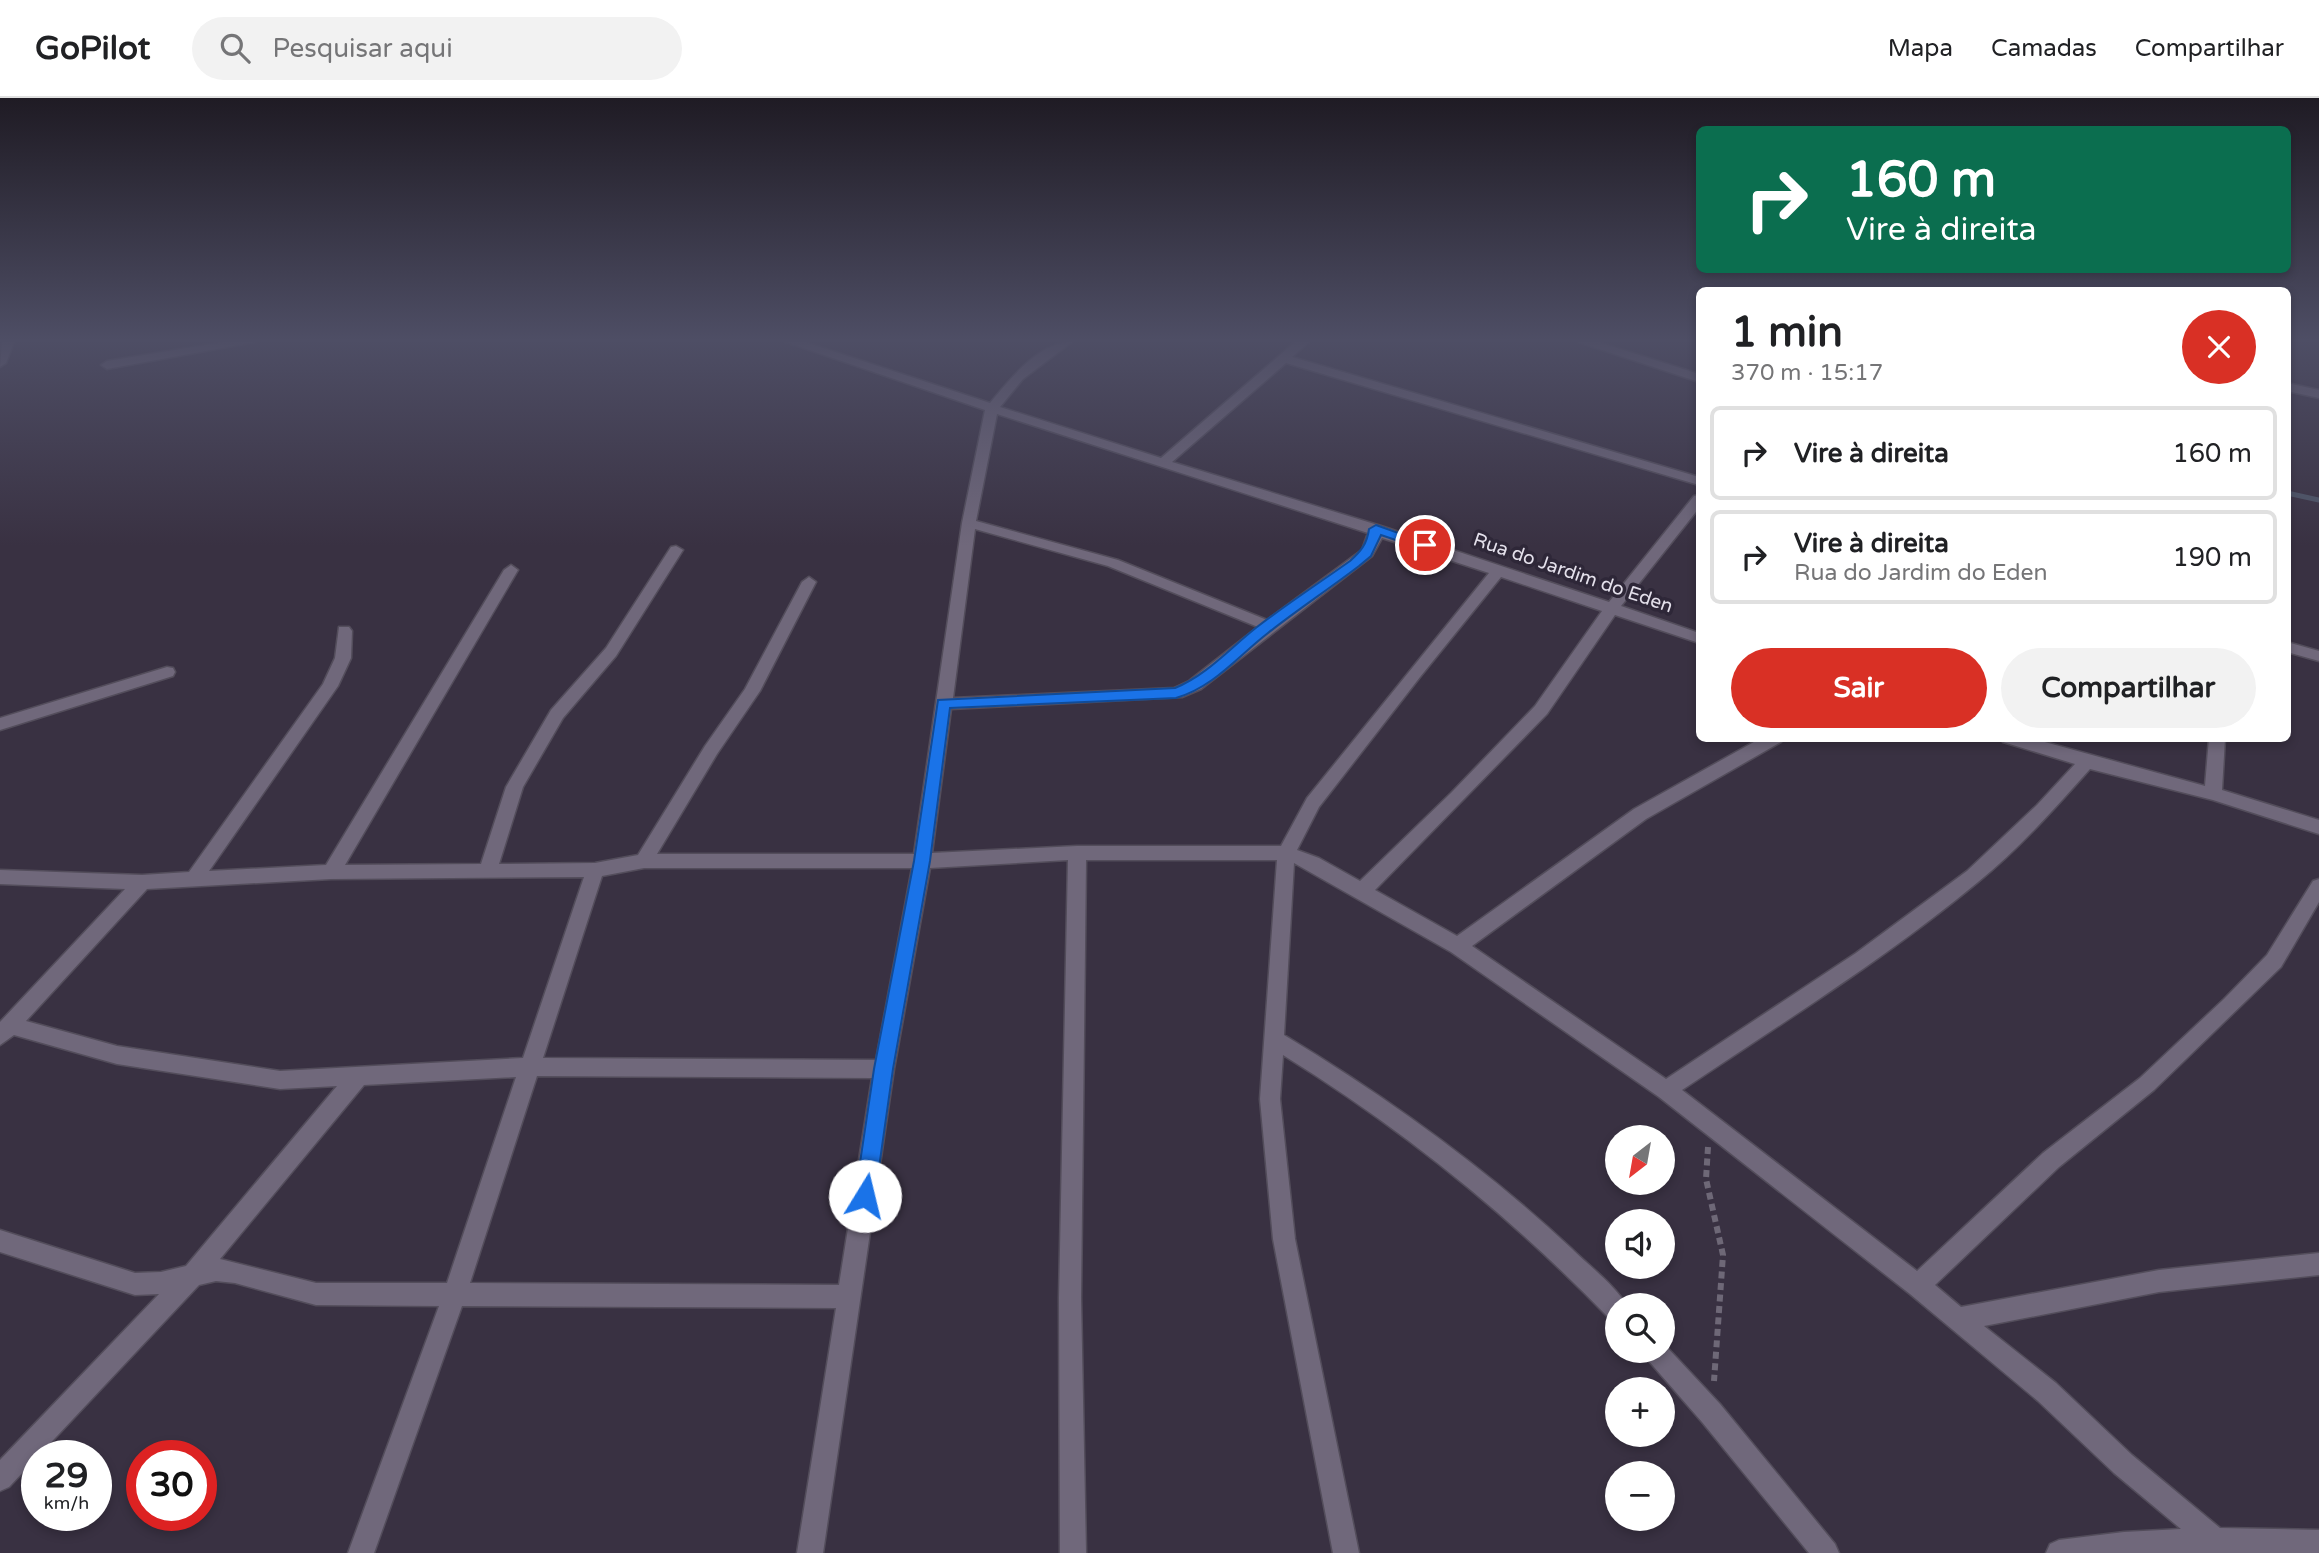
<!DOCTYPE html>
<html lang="pt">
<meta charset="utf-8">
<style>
body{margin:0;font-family:"Varela Round",sans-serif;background:#f2f2f2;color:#202124;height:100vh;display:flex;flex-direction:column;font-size:26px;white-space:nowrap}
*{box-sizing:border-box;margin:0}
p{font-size:23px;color:#757577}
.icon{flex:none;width:38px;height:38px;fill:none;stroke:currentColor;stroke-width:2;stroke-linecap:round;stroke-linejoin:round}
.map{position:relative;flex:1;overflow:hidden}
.panel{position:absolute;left:1696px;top:189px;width:595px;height:455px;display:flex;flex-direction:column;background:#fff;border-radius:10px;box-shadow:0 4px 10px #0003}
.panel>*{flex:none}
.hud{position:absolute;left:1696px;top:28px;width:595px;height:147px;border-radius:10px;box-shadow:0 4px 10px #0003;background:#0b6e4f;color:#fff;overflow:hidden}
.needle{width:46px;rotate:211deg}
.controls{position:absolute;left:1605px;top:1027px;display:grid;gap:14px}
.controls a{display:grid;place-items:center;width:70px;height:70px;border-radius:50%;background:#fff;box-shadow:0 4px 10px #0003;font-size:35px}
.speed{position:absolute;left:21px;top:1342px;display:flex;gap:14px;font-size:35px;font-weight:700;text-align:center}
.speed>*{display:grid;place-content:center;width:91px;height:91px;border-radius:50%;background:#fff;box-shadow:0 4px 10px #0003;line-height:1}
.speed small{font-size:18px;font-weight:400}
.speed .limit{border:10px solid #d22;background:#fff;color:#111}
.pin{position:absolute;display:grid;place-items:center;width:60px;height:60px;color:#fff;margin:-30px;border:4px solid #fff;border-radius:50%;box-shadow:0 2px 7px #0007}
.me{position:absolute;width:77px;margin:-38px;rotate:9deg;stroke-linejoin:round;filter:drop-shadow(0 0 5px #0008)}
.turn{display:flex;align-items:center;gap:24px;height:147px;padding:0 35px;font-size:32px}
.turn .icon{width:91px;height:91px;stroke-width:2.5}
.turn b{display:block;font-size:49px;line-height:60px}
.round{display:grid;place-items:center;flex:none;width:74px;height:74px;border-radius:37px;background:#f2f2f2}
.head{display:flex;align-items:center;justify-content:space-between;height:119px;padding:0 35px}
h1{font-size:42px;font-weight:700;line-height:52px}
.action{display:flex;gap:14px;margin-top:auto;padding:14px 35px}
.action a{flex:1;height:80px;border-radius:42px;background:#d93025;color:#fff;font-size:28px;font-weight:700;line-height:80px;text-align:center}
.action a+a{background:#f2f2f2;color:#202124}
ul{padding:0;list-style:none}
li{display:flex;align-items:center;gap:21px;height:94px;margin:0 14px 10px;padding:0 21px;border:4px solid #e0e0e0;border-radius:10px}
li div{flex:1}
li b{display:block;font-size:26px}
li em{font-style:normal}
header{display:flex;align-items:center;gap:42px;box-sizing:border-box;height:98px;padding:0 35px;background:#fff;border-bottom:2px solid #e0e0e0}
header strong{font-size:33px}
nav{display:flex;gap:38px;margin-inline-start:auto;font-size:24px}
.search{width:490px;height:63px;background:#f2f2f2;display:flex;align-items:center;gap:18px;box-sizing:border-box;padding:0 24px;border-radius:38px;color:#757577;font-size:26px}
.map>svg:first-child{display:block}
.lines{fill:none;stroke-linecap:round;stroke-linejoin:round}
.stream{stroke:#4e5567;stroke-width:5}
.minor-casing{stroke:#534d5b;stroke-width:3}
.path{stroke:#6e6877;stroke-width:6;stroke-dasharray:7 4.5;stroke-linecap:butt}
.minor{fill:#70687b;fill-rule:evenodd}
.route{fill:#1a73e8;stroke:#114b97;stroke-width:2}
.labels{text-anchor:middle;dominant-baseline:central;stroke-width:7;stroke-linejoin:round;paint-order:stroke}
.far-street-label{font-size:19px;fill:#e4e0eb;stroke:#2e2738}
</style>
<header>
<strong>GoPilot</strong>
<div class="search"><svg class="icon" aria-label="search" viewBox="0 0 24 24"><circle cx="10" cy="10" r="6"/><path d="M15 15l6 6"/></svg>Pesquisar aqui</div>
<nav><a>Mapa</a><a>Camadas</a><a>Compartilhar</a></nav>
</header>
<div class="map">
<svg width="2319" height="1455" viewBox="0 0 2319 1455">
<rect width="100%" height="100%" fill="#393142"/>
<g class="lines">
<path class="stream" d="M2287 395 2319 402"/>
<defs>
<path id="minor" d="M2 244H14L6 265 0 269Z
M224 244H255L107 271 101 267 107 263Z
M786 244H805L990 305C1010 281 1039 244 1072 244L1023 281 1000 309 1161 360 1295 244H1309L1292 259 1699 379V387L1286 265 1172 364 1381 428 1609 504 1694 398 1699 397V410L1621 508 1699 535V545L1615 517 1547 616 1375 792 1457 838 1634 711 1761 640H1783L1781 644 1646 721 1472 848 1666 981 1856 855 1967 773 2037 707 2075 666 2003 644 2001 640H2030L2205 688 2209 640H2225L2222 692 2319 722V736L2213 702 2090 671C2055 710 2019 751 1978 784 1885 861 1782 925 1682 992L1917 1173 2043 1055 2140 980 2224 901 2267 857 2313 783 2319 781V804L2281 869 2154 992 2059 1069 1935 1187 1961 1209 2159 1172 2319 1155V1177L2159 1194 1984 1228 2056 1285 2132 1357 2220 1430 2319 1432V1455H2046L2050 1446 2059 1442 2124 1434 2181 1431 2114 1375 2038 1303 1910 1196 1659 999 1451 854 1294 765 1284 937C1387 999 1483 1068 1571 1150 1587 1166 1616 1188 1627 1208H1617V1224L1609 1220C1511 1119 1403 1031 1283 957L1280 1001 1295 1141 1359 1455H1333L1273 1141 1260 1001 1277 762H1086L1081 1200 1086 1455H1060L1059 1200 1068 762 930 770 894 971 823 1455H797L836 1210 462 1208 374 1455H348L439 1208 316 1207 235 1185 216 1183 199 1187 9 1389 0 1393V1362L159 1196 135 1197 0 1154V1132L135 1175 161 1174 186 1168 337 988 280 991 117 966 14 937 0 947V924L125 791 0 786V772L142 777 189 774 323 586 335 560 339 529H349L352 533 351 560 338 588 209 773 326 767 504 472 511 467 518 472 345 767 481 766 506 689 551 612 606 550 671 449 676 448 683 452 616 558 563 620 523 689 499 766 595 765 638 757 705 648 745 591 802 484 809 479 816 484 760 593 717 656 657 756H914L962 425 985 312ZM997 316 1368 435 1362 452 1267 522 1118 462 976 423ZM975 431 1108 468 1258 529 1189 583 1174 590 953 600ZM1382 440 1489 475 1307 700 1281 748H1077L932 755 951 611 1182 599 1201 591 1372 458ZM1501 479 1602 513 1535 608 1451 695 1360 783 1319 760 1297 752 1319 709 1420 579ZM644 770H912L876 962 543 960 602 778ZM584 779 523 960 280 973 117 948 26 923 147 791 331 781ZM537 978 872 980 839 1187 470 1185ZM516 979 447 1185H316L220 1161 364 987Z
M1578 244H1598L1699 276V284Z
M2287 285 2319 292V300L2287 293Z
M2287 544 2319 553V563L2287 554Z
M167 569 173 570 175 574 173 578 0 632V620Z
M1663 1245 1720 1306 1835 1446 1839 1455H1809L1702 1324 1647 1261 1643 1253H1662Z"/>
</defs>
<use href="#minor" class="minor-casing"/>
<path class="path" d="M1708 1049 1706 1081 1723 1157 1714 1283"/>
<use href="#minor" class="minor"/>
</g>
<linearGradient id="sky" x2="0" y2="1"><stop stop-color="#1f1b24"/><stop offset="0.54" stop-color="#4e4e65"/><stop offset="1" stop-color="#4e4e65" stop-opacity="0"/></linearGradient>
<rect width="2319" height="448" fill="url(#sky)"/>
<path class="route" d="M1376 427 1432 447 1425 452 1381 437 1371 458 1359 468C1329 491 1297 512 1268 535 1238 558 1214 589 1176 600L950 610 930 763 893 971 875 1098 872 1104 865 1107 858 1104 855 1098 874 971 914 763 938 602 1175 590C1207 577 1230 550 1257 529 1287 506 1319 485 1350 463 1361 453 1367 446 1369 431Z"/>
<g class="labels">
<g class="far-street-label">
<text transform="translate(1573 475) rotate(19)">Rua do Jardim do Eden</text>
</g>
</g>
</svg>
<div class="controls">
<a><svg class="needle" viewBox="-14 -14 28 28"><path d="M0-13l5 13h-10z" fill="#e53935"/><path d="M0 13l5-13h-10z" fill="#757577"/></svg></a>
<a><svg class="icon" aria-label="sound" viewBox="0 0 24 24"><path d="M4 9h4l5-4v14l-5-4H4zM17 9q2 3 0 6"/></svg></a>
<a><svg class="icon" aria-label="search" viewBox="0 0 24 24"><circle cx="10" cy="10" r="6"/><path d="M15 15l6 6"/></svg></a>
<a>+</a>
<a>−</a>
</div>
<div class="speed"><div>29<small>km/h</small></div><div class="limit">30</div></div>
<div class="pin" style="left:1425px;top:447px;background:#d93025"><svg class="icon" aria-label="arrive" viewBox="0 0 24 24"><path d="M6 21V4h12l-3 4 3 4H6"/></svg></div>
<svg class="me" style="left:865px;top:1098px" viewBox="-20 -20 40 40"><circle r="19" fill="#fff"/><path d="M0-13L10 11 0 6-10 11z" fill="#1a73e8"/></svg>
<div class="hud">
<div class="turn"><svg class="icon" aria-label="right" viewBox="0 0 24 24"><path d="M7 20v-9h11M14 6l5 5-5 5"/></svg><div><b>160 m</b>Vire à direita</div></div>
</div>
<section class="panel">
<div class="head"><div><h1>1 min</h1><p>370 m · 15:17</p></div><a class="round" style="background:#d93025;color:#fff"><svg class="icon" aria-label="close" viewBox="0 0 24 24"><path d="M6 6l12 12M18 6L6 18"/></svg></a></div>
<ul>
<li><svg class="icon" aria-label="right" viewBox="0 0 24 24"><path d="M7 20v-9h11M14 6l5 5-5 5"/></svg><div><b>Vire à direita</b></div><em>160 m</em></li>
<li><svg class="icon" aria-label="right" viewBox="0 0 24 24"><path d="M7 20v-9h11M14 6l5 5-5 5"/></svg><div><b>Vire à direita</b><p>Rua do Jardim do Eden</p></div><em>190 m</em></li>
</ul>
<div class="action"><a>Sair</a><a>Compartilhar</a></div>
</section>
</div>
